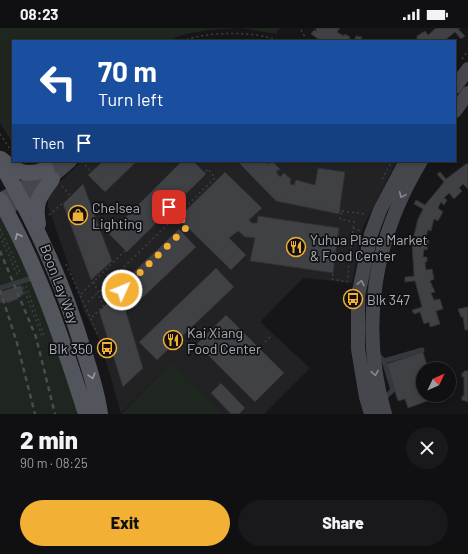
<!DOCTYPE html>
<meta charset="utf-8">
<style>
body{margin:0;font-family:Barlow,sans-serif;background:#19191b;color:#f1f3f6;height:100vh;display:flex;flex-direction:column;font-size:15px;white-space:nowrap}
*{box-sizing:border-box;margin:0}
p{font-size:13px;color:#9c9d9f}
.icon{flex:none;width:22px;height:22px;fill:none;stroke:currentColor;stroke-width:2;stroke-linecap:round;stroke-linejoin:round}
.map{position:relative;height:386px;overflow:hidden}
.side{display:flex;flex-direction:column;background:#101012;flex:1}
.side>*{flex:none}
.hud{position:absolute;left:12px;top:12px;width:444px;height:122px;border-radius:0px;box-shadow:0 2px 6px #0003,0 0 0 1px #303032;background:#1a4fa0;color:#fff;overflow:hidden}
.needle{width:26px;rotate:46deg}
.tools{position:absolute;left:416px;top:334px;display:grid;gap:8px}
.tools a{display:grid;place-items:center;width:40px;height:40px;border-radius:50%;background:#101012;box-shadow:0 2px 6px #0003,0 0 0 1px #303032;font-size:20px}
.pin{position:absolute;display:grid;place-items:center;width:34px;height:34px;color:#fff;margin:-17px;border-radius:8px;box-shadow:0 2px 6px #0006}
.me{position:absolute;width:44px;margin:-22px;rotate:46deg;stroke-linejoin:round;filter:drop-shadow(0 0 3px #0008)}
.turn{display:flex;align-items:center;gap:14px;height:84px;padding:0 20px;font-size:18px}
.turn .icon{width:52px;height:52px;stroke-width:2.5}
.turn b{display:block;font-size:28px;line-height:34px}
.then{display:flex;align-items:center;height:38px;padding:0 20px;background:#0003;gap:8px;font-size:15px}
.round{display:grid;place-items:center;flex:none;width:42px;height:42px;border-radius:21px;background:#19191b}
.overview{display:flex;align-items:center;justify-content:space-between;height:68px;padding:0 20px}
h1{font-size:24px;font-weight:800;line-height:30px}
.button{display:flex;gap:8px;margin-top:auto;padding:8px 20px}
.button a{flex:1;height:46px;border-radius:24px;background:#f2b134;color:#111;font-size:16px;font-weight:800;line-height:46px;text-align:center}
.button a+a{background:#19191b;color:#f1f3f6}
.status{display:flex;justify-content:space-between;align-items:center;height:28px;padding:0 20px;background:#101012;direction:ltr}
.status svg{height:11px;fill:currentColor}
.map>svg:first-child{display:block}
.built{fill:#222225}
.green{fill:#1e261f}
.building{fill:#404145;stroke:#303034}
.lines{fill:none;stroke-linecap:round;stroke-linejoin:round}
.path{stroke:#3d3f44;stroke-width:1.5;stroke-dasharray:2 3;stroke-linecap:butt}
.lane{stroke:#37383d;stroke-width:5}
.secondary{stroke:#45474d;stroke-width:14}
.primary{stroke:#53555c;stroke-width:16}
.rail{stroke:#4a4c52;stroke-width:2.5;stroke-dasharray:5 4;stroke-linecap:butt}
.oneway{stroke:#858993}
.oneway2{stroke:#979ba6}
.route{stroke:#f2b134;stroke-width:7;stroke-dasharray:0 12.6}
.labels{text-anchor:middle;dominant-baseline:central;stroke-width:3.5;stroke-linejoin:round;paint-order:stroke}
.poi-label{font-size:14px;fill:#a8adb8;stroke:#111113;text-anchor:start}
.street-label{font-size:14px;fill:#a8adb8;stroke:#111113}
</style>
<div class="status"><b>08:23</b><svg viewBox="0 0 49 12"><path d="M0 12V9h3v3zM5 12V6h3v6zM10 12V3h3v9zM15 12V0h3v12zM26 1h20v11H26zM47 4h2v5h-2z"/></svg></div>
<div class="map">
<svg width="468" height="386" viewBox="0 0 468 386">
<rect width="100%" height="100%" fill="#161618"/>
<path class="built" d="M82 133H397L363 199 352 255 303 250 260 294 310 340 264 386H225L173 333 121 385 100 313 85 285 48 178V165Z"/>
<path class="green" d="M0 0H238C213 2 190 2 168 13H13V116L0 95Z
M241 0H280L276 6Z
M0 172 86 386H0Z
M173 333 225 386H121Z"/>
<path class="building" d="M315 0H340L337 4 344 8 345 6 350 9 349 10 354 13 356 8 362 9 361 12 364 13H321L311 6 314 2 316 3 317 2Z
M436 0H460L458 1 465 8 461 11 455 4 444 13H417V8L425 3 428 7Z
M103 133H137L105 164 88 147Z
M182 133H193L206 146 127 224 109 206Z
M237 133H264L267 136 272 133 280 141 276 144 280 149 284 145 291 151 290 156 294 157 296 152 315 157 318 140 345 144 339 186 276 173Z
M466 136H468V161L463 156 459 160 462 163 454 171 449 165 444 170 447 172 444 177 441 174 438 180 443 184 438 193 434 191 431 203 428 202 425 211 429 212 427 222 424 221 423 229H427V234H425L426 242 432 241 434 251 430 253 435 264 431 265 434 272 440 271 443 281 436 283 440 296 430 299 429 294 424 296 420 284 414 286 412 282 422 279 415 253 405 254V249L414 248 412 215 418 191 423 181 414 176 416 172 425 177 444 154 437 146 440 144 446 151Z
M225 144 262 180 249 192 252 195H257L258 188 339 200 333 245 250 233 255 210 245 209 238 203 229 210 246 227 231 242 178 190Z
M83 156 112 233 91 252 63 176Z
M179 201 196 219 139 273 122 255Z
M216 240 234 259 157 332 139 314Z
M21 257 24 266 18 269V271L7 275 6 273 0 275V264Z
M120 264 143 340 123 359 99 283Z
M468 279V302H465L463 289H461L458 281Z
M226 287 284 345 255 374 197 316Z
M423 324 428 341H423V367H428L430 372 408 380 405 371 398 373 386 336Z
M464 343H468V374L462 372V368H464V349H462V345H464Z
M221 355 245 380 239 386H231L211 365Z"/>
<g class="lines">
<path class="path" d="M301 2 305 9V13
M182 13C208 3 255 3 281 13
M261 13 263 8
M462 31 468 23
M0 106 10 121
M82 133 93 146
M241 133 277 171 342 183 340 191 354 194 347 254 332 251 333 245
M382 151 392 133
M62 158 70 167
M342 183 366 186
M49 187 64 174 103 278
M353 200 361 203
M0 201 21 246
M0 208 18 248
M66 236 99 309
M26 258 44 307
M23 259 42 308 44 307
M81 266 208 141 215 150 86 276
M92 289 188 198 169 179
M265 314 271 308"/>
<path class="lane" d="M0 260 35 249
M378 327 384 333 393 362 383 371
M384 333 422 322"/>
<path class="secondary" d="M455 59 468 41
M455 83 468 65
M0 172 27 157 55 133
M5 181 32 166 70 133
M371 386 366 369 358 321V268L371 206 380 182 406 133
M385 386C359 298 374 211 421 133"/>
<path class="primary" d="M1 131C16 144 27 149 46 141
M0 134C35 193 63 255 83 321 90 342 97 364 100 386
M0 172C38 239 63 313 86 386
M38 196C34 174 39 169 52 151"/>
<path class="rail" d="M0 223 36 309 55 386
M0 262 17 315 35 386"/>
</g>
<defs><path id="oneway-chevron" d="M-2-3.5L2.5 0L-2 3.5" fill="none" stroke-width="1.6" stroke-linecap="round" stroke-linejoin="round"/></defs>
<g class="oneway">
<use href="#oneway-chevron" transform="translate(402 167) rotate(114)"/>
<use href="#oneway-chevron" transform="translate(361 255) rotate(-78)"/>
<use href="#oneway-chevron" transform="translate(375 345) rotate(81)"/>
</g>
<g class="oneway2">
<use href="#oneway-chevron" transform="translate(18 208) rotate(-115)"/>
<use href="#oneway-chevron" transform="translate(92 348) rotate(73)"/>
</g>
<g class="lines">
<path class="route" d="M122 262 188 198 169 179"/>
</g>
<defs>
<symbol id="shop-ring" viewBox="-11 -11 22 22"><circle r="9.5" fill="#111113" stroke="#f2b134" stroke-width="1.5"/><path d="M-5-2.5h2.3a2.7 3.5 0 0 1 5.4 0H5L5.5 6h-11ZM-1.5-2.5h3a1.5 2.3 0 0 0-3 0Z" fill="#f2b134"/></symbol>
<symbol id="restaurant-ring" viewBox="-11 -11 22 22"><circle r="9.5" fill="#111113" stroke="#f2b134" stroke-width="1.5"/><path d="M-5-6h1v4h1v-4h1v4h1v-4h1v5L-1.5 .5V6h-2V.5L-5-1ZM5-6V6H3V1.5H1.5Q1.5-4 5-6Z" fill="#f2b134"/></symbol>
<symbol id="bus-ring" viewBox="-11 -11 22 22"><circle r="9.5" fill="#111113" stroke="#f2b134" stroke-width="1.5"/><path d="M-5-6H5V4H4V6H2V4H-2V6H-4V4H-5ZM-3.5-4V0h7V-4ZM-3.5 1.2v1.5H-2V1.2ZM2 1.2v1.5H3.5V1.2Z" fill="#f2b134"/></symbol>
</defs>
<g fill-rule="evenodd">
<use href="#shop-ring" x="67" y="176" width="22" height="22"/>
<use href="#restaurant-ring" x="285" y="208" width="22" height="22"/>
<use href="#bus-ring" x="342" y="260" width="22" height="22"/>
<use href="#restaurant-ring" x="162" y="301" width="22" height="22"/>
<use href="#bus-ring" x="96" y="309" width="22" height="22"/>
</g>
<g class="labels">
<g class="poi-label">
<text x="92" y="179">Chelsea<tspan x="92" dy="16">Lighting</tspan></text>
<text x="310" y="211">Yuhua Place Market<tspan x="310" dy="16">&amp; Food Center</tspan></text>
<text x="367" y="271">Blk 347</text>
<text x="187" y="304">Kai Xiang<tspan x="187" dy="16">Food Center</tspan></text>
<text x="93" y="320" text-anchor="end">Blk 350</text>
</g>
<g class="street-label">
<text transform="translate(60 256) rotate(69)">Boon Lay Way</text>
</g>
</g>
</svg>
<div class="tools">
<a><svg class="needle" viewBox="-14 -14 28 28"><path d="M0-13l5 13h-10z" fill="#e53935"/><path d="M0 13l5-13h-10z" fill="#9c9d9f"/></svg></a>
</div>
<div class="pin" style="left:169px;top:179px;background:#d93025"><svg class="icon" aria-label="arrive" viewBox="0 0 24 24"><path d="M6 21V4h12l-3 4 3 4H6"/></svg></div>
<svg class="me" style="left:122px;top:262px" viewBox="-20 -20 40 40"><circle r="17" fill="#f2b134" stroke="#fff" stroke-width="3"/><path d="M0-11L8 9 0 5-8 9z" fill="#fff"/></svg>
<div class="hud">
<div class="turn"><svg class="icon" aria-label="left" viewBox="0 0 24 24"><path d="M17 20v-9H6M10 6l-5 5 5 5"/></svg><div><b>70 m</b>Turn left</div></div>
<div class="then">Then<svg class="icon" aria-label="arrive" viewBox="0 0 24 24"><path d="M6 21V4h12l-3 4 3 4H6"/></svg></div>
</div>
</div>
<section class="side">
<div class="overview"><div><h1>2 min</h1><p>90 m · 08:25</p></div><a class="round"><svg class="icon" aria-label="close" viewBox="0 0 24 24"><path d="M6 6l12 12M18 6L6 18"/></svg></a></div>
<div class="button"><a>Exit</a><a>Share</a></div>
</section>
